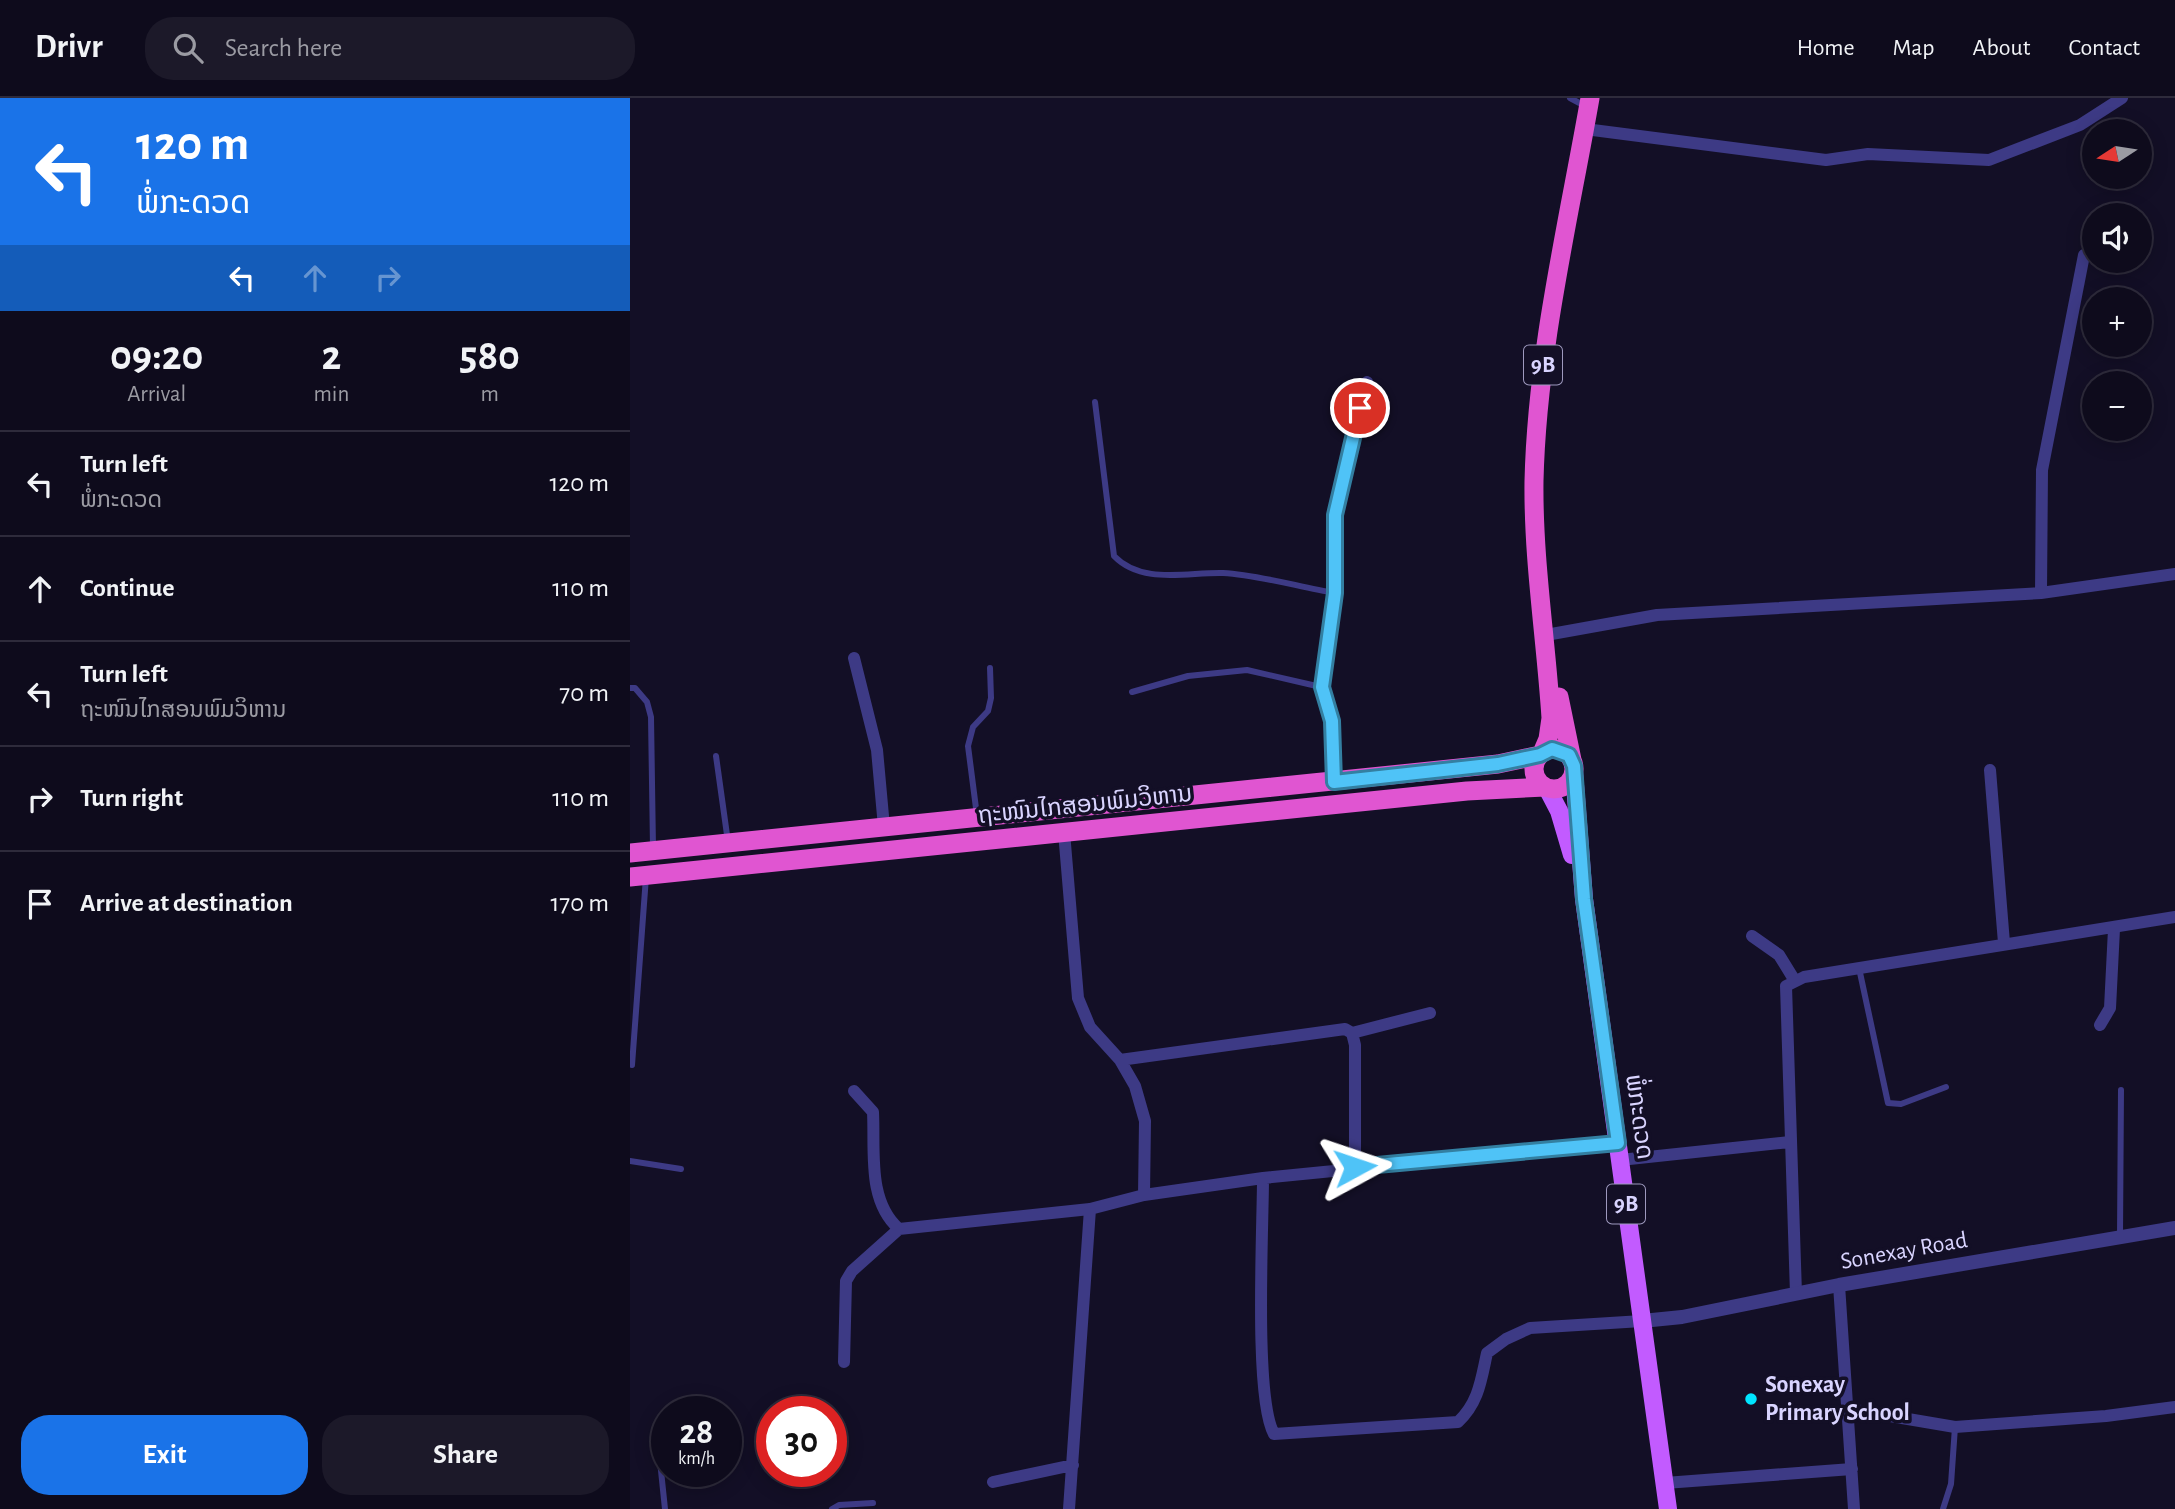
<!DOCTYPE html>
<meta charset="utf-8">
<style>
body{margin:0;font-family:"Alegreya Sans","Noto Sans Lao",sans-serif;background:#1c1929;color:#f1f3f6;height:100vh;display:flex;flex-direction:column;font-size:26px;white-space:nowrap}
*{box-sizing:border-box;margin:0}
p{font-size:23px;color:#9b9ba3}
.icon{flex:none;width:38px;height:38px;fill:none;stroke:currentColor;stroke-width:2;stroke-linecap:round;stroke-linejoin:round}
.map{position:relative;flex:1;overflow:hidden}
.sheet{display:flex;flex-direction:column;background:#0e0b1c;width:630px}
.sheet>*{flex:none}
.hud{background:#1a73e8;color:#fff;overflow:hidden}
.needle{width:46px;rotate:258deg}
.fabs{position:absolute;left:1452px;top:21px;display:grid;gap:14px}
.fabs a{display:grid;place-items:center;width:70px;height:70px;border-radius:50%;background:#0e0b1c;box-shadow:0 4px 18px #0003,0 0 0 2px #2e2b3b;font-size:35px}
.speed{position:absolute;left:21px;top:1298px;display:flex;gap:14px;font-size:35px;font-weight:700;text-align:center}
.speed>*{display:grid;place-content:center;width:91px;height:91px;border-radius:50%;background:#0e0b1c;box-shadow:0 4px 18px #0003,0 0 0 2px #2e2b3b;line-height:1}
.speed small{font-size:18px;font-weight:400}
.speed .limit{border:10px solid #d22;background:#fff;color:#111}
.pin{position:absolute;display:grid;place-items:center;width:60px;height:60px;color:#fff;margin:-30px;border:4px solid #fff;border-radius:50%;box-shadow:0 2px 7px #0007}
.me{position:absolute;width:77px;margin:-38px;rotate:85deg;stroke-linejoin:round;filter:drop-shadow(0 0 5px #0008)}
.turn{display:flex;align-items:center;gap:24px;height:147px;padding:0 21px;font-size:32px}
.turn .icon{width:91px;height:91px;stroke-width:2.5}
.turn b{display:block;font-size:49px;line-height:60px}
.lanes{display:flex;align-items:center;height:66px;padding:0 21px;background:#0003;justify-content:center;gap:35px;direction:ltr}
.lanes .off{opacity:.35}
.eta{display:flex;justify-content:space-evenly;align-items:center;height:119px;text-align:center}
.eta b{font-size:42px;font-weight:700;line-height:49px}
.button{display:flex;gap:14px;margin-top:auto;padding:14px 21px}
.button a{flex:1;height:80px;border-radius:28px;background:#1a73e8;color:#fff;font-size:28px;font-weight:700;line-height:80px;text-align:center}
.button a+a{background:#1c1929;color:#f1f3f6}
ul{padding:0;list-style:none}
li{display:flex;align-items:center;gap:21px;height:105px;padding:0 21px;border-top:2px solid #2e2b3b}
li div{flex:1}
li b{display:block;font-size:26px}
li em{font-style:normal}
header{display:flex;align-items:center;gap:42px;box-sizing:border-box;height:98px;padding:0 35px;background:#0e0b1c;border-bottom:2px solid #2e2b3b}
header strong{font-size:33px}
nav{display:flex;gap:38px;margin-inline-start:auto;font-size:24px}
.search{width:490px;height:63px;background:#1c1929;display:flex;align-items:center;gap:18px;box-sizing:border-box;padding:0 24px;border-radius:28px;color:#9b9ba3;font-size:26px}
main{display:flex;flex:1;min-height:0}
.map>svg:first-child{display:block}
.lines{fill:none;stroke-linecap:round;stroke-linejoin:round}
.service{stroke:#3d3a85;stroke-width:6}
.minor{stroke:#3d3a85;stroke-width:12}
.tertiary{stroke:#3d3a85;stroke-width:14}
.primary{stroke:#c25bff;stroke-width:18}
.trunk{stroke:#e055d1;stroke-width:19}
.route-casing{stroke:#337fa1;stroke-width:18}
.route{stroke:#4fc3f7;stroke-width:12}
.poi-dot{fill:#00e5ff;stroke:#130f26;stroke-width:2.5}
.labels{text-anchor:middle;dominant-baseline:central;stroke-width:7;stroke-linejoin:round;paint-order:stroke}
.shield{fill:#130f26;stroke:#9e99be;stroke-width:2}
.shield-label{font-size:23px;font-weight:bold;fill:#d9d4ff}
.street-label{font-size:24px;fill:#d9d4ff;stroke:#130f26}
.poi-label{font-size:24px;font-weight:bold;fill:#d9d4ff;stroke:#130f26;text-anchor:start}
</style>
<header>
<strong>Drivr</strong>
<div class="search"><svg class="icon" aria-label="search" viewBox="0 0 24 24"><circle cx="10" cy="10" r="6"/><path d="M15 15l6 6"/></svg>Search here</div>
<nav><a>Home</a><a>Map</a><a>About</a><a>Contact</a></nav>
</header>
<main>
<section class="sheet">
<div class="hud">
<div class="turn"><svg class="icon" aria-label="left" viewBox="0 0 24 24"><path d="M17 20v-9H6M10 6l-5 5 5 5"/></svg><div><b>120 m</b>ພໍ່ກະດວດ</div></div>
<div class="lanes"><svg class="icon" aria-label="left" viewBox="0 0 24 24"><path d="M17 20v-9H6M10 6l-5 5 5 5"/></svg><svg class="icon off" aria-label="ahead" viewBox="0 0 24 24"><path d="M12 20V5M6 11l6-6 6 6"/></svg><svg class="icon off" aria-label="right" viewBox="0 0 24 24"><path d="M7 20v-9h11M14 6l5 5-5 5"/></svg></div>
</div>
<div class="eta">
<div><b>09:20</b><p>Arrival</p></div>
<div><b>2</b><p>min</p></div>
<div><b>580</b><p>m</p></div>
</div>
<ul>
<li><svg class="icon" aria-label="left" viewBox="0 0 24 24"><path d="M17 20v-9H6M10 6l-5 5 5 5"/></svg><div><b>Turn left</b><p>ພໍ່ກະດວດ</p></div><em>120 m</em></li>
<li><svg class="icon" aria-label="ahead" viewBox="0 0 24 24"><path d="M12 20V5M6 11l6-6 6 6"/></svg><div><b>Continue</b></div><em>110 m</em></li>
<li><svg class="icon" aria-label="left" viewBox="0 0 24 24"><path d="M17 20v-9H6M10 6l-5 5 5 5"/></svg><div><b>Turn left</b><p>ຖະໜົນໄກສອນພົມວິຫານ</p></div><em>70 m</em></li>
<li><svg class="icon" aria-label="right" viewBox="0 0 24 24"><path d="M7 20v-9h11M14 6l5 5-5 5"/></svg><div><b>Turn right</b></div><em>110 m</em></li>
<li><svg class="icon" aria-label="arrive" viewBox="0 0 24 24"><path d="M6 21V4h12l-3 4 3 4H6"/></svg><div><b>Arrive at destination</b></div><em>170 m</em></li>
</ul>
<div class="button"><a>Exit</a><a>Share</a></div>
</section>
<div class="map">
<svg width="1545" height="1411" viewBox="0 0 1545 1411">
<rect width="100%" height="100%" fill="#130f26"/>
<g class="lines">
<path class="service" d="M940 0 957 9
M465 304 484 458C512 487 557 474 593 475 629 477 669 489 705 495
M0 590H5L17 604 21 619 23 750
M502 594 558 578 617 572 691 589
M86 658 98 744
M347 718 338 648 343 629 358 613 361 600 360 570
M1229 870 1258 1005 1271 1006 1316 989
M2 967 16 779
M0 1063 51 1071
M1490 1137 1491 992
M27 1334 35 1411
M202 1411 209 1407 243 1405
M1313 1411 1321 1386 1325 1329"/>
<path class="minor" d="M955 31 1196 62 1238 56 1359 62 1450 27 1492 0
M1411 495 1412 372 1454 157
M916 537 1027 517 1411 495 1545 476
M224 560 247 652 254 729
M1360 672 1374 845
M704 684 702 623 692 589 705 495V417L737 284
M434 734 448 900 460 929 490 962 505 988 515 1023 514 1097
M1122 838 1149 857 1165 883
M1470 927 1480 910 1484 831
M722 935 800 915
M490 962 715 931 722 935 725 947V1069
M224 993 243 1014C245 1053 237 1103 269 1131
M990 1062 1160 1044
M633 1080C633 1130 624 1300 644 1336L828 1324C849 1304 851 1282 857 1255L876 1241 900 1230 1012 1223
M1209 1187 1224 1411
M1166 1196 1156 888 1174 879 1545 819
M214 1264 216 1183 222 1173 269 1131 460 1111 514 1097 633 1080 988 1045
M1219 1311 1325 1329 1476 1318 1545 1309
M363 1384 443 1367
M1035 1385 1222 1371
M439 1411 460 1111"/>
<path class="tertiary" d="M1012 1223 1052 1219 1209 1187 1545 1130"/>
<path class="primary" d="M944 674 954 801 1038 1411
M917 690 929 713 942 757"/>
<path class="trunk" d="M929 599 942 662
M904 671a20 20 0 1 1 40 0a20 20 0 1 1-40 0Z
M912 655 918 641 921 620C916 541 903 462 904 383 907 254 938 126 960 0
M0 755 868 666 910 657
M0 779 837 693 915 689"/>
</g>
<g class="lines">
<defs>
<path id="route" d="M725 1069 988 1045 954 801 944 668 939 657 922 651 910 657 868 666 704 684 702 623 692 589 705 495V417L730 310"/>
</defs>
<use href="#route" class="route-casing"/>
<use href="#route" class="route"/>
</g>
<circle class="poi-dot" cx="1121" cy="1301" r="7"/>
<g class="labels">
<g class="shield">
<rect x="894" y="247.5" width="38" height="39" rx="5"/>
<rect x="977" y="1086.5" width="38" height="39" rx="5"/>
</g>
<g class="shield-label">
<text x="913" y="267">9B</text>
<text x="996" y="1106">9B</text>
</g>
<g class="street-label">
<text transform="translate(455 707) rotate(-6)">ຖະໜົນໄກສອນພົມວິຫານ</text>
<text transform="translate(1009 1019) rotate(82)">ພໍ່ກະດວດ</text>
<text transform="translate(1274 1153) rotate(-10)">Sonexay Road</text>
</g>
<g class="poi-label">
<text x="1135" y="1287">Sonexay<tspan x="1135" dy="28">Primary School</tspan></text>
</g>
</g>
</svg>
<div class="fabs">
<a><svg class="needle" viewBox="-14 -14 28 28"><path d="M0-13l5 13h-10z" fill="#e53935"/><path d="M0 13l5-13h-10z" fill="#9b9ba3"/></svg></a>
<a><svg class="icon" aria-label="sound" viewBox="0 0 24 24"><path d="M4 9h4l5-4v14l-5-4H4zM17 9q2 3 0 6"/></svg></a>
<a>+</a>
<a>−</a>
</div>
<div class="speed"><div>28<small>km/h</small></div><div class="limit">30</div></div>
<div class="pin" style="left:730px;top:310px;background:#d93025"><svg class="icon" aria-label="arrive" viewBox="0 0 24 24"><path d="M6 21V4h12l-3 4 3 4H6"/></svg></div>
<svg class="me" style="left:725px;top:1069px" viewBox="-20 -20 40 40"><path d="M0-17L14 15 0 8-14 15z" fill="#4fc3f7" stroke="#fff" stroke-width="4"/></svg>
</div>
</main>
